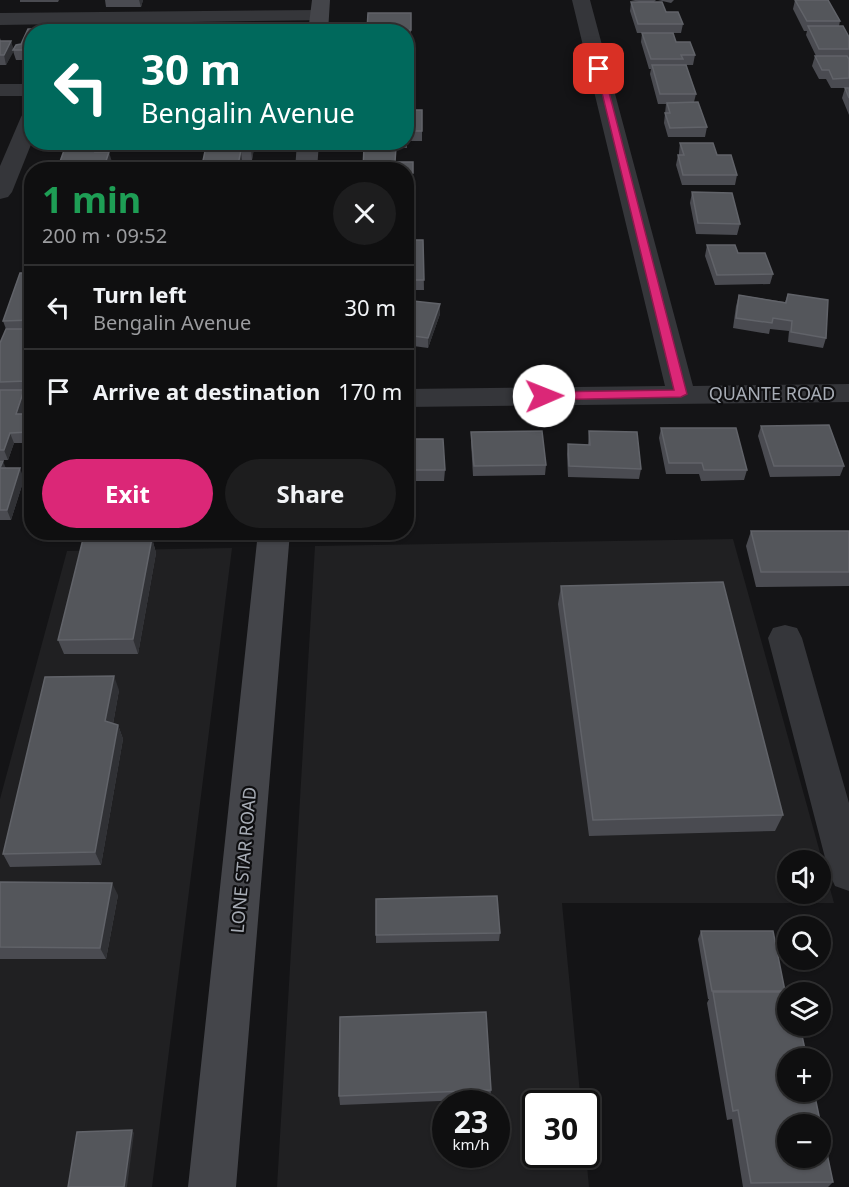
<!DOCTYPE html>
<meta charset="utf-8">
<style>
body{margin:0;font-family:"Noto Sans",sans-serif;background:#1d1d1e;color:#f1f3f6;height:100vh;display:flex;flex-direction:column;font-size:22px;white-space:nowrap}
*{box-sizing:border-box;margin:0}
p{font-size:20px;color:#9b9c9f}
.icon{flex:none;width:33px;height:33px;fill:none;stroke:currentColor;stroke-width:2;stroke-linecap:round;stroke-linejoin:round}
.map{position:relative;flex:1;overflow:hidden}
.panel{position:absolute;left:24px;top:162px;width:390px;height:378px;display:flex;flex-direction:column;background:#0f0f10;border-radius:24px;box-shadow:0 2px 4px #0004,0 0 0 2px #2f2f30}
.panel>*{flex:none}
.guide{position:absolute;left:24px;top:24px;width:390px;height:126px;border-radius:24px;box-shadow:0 2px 4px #0004,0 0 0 2px #2f2f30;background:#00695c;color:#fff;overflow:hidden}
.controls{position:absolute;left:777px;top:850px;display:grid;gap:12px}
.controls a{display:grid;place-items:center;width:54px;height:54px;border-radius:50%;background:#0f0f10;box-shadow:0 2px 4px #0004,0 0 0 2px #2f2f30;font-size:30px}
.speed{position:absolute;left:432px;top:1090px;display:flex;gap:12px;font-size:30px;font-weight:700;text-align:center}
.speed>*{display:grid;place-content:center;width:78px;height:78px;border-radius:50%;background:#0f0f10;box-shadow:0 2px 4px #0004,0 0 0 2px #2f2f30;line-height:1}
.speed small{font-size:15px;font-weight:400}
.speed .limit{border:3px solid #111;border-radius:9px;background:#fff;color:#111}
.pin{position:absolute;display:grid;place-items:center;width:51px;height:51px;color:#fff;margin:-26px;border-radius:12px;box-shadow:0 3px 9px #0006}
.me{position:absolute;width:66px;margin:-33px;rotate:89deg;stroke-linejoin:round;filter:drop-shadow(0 0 4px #0008)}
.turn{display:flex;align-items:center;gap:21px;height:126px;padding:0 18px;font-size:27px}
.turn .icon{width:78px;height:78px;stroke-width:2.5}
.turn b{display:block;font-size:42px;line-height:51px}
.round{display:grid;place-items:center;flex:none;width:63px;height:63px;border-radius:32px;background:#1d1d1e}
.headline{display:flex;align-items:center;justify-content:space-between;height:102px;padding:0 18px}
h1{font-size:36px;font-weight:700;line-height:45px;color:#1e9e55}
.primary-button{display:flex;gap:12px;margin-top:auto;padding:12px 18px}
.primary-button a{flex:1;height:69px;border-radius:36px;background:#db2777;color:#fff;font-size:24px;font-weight:700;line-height:69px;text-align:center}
.primary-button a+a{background:#1d1d1e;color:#f1f3f6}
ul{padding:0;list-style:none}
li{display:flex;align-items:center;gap:18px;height:84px;padding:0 18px;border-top:2px solid #2f2f30}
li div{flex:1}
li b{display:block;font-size:22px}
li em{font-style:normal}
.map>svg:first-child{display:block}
.built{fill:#202022;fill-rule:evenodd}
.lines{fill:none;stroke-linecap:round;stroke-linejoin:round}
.street{fill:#35363a;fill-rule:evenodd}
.secondary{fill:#44454a;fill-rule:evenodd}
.wall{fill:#4a4b51}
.shaded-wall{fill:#303135}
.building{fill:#54565b;stroke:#616369;stroke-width:1.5;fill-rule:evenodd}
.route{fill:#db2777;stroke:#8e194d;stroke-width:1.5}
.labels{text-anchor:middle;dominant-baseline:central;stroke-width:4.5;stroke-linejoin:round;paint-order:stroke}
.street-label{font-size:18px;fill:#a7acb5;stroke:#0f0f11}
</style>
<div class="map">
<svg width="849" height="1187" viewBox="0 0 849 1187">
<rect width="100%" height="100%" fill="#141416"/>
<path class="built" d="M733 539 834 903H562L581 1104H536V1155H586L589 1187H277L315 546ZM788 861H820V894H788ZM446 1104H496V1155H446Z
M232 548 152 1187H0V799L67 551Z"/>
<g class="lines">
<path class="street" d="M572 0H590L693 386 849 384V402L406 407V389L665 386Z
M320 10 327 12 329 16 327 20 0 25V13Z
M0 84H32V96H0Z
M32 111V142L12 192 8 197 0 199V166L21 117 24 112Z
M785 625 797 628 802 638 849 803V891L835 886 829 873 768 638 773 628Z"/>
<path class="secondary" d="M312 0H330L328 32H308Z
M297 142H319L317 170H295Z
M258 532H290L236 1187H188Z"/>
</g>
<path class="wall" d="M20 0H59L58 2H20Z
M105 0H143L141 7H106Z
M631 0H656L654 2 683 24 681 33H673L676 42 695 55 693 65H686L696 94 694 102 707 127 705 137H668L664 123 666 104H658L650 74 651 69H649L641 42 642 33H637L630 11 631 2H639Z
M658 0H674L671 3Z
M795 0 840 21 839 26 849 37V88H831L826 79H819L812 66 815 56H816L806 35 807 31H804L793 9Z
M368 13H411V39H406V32H367Z
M28 29H59L60 32H32V60H16L13 51 6 65H0V38L1 41H11L13 49 16 45 21 44Z
M845 88H849V115L842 98Z
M406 110H422V141H407V148H396L395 162H413V183H406V170H363L379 147V142H406Z
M207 142 254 148 252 160H242L240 170H201Z
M680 143 717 155 737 175 735 185H682L676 165 678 155H679V152Z
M415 192V235H406V193Z
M692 192 740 224 737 235 696 234 690 203Z
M406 240H423L424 290H406Z
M707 245 738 253 773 274 770 284 715 285 705 256Z
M32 247V390L31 392H24L27 400 23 414H32V443H14L8 460H0V343L6 329 3 321 28 273 26 266Z
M788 294 826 338 823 348 788 342 789 331 770 329 769 334 733 328 736 306 739 295 785 302Z
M406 306 440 314 428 348 406 345Z
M761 426 844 466 840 476 770 477 758 436Z
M661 428 747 470 744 480 701 481 699 474H666L659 438Z
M589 431 641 469 639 479 568 477 567 454 568 444 588 445Z
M471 432 546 465 545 475 473 476 471 442Z
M406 435 413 439 445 470 444 481H406Z
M0 461 6 468 24 479 11 520H0Z
M751 531H849V586L756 587 746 546Z
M152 538 156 553 138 654H64L58 640Z
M561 586 783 815 775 831 589 836 558 604Z
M119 690 113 724 118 725 123 739 101 865 10 867 3 854Z
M0 882 118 895 106 959H0Z
M701 931 785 991 833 1182 828 1187H743L732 1119 727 1120 707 1003 709 999H708L698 939Z
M500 933 499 941 376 943V935Z
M491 1090 490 1099 340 1105 339 1096Z"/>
<path class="shaded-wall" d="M139 0H143L141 7Z
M11 41 14 51 6 65 4 55Z
M99 142H101L103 147 98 162 95 152Z
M252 142H253L254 148 252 160 251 150Z
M241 150 242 160 240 170H237Z
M109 152 112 162 109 170H103Z
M440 304V314L428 348V338Z
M32 369V390L31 392 27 381Z
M24 390 27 400 19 424 16 414Z
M32 424V440L29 432Z
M10 433 14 443 8 460 4 450Z
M3 461 7 471 0 468Z
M20 468 24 479 11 520 7 510Z
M152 538 156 553 138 654 133 639Z
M114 676 119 690 111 735 105 721Z
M118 725 123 739 101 865 95 852Z
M112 883 118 895 106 959 100 948Z
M132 1130 134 1133 127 1187H124Z"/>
<path class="building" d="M795 0H828L840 21H807Z
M631 2H662L666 12H678L683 24H638Z
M368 13H411V30H367Z
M808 26H843L849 37V49H819Z
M28 29H59L58 32H32V50H13L16 45 21 44Z
M642 33H673L676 42H690L695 55H681L683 59H651Z
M0 41H11L4 55H0Z
M815 56H847L849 59V78L833 79 829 70H822Z
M652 65H686L696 94H660Z
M845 88H849V98Z
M698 102 707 127 670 128 665 113H670L667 103Z
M406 110H422V131H407V138Z
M67 142H99L95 152H109L103 170H57Z
M207 142H252L251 150H241L237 170H201Z
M680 143H713L717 155H731L737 175H683L678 155H684Z
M364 147H396L395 162H413V173H406V170H363Z
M415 192V225H406V193Z
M692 192 732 193 740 224 698 223Z
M406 240H423L424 280H406Z
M707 245H735L738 253H765L773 274 717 275Z
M32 247V266H26Z
M20 273H32V320L3 321Z
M788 294 828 300 826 338 791 332 792 321 773 318 772 323 736 318 739 295 786 303Z
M413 301 440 304 428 338 406 335V306L411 307Z
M6 329H32V369L27 381 0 382V343Z
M0 390H24L16 414H32V424L29 432 10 433 4 450H0Z
M829 425 844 466H774L761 426Z
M661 428H736L747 470H704L702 463H669Z
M542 431 546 465 474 466 471 432Z
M589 431 637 432 641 469 569 466 568 444 590 445Z
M406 435H413V439H443L445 470H406Z
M0 461H3L0 468H20L7 510H0Z
M751 531H849V572H761Z
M152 538 133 639 58 640 83 539Z
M723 582 783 815 593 820 561 586Z
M114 676 105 721 118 725 95 852 3 854 45 677Z
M0 882 112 883 100 948 0 947Z
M497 896 500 933 376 935V899Z
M701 931H773L785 991H712Z
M713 992H792V993H788V1026H800L807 1059H788V1092H814L833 1182 751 1183 738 1110 733 1111ZM788 1125H820V1158H788Z
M486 1012 491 1090 339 1096 340 1017Z
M132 1130 124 1187H68L77 1132Z"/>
<path class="route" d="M596 68 603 69 687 394 681 397 544 400 538 396 544 392 674 390Z"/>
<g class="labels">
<g class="street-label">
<text x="772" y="393">QUANTE ROAD</text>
<text transform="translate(243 860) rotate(-85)">LONE STAR ROAD</text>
</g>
</g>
</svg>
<div class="controls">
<a><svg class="icon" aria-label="sound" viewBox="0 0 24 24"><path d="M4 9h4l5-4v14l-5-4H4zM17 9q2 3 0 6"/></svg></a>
<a><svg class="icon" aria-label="search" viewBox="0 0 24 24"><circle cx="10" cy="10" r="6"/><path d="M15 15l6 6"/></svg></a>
<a><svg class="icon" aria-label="layers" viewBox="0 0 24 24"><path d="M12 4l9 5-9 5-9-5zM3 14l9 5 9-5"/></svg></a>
<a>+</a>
<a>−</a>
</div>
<div class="speed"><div>23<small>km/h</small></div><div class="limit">30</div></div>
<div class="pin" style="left:599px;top:69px;background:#d93025"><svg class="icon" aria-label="arrive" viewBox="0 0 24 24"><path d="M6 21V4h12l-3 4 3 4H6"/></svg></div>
<svg class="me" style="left:544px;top:396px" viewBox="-20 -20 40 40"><circle r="19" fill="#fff"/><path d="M0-13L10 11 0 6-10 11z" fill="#db2777"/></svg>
<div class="guide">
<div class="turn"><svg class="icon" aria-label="left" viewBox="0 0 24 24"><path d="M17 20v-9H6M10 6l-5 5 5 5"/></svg><div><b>30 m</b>Bengalin Avenue</div></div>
</div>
<section class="panel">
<div class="headline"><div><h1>1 min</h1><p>200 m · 09:52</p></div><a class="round"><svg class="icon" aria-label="close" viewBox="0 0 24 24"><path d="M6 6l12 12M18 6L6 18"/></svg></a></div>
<ul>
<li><svg class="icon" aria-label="left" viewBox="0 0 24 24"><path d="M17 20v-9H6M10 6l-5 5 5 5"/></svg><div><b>Turn left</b><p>Bengalin Avenue</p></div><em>30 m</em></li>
<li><svg class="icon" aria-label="arrive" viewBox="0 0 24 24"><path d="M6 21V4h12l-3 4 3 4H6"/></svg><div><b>Arrive at destination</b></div><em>170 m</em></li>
</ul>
<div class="primary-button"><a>Exit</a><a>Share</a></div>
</section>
</div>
